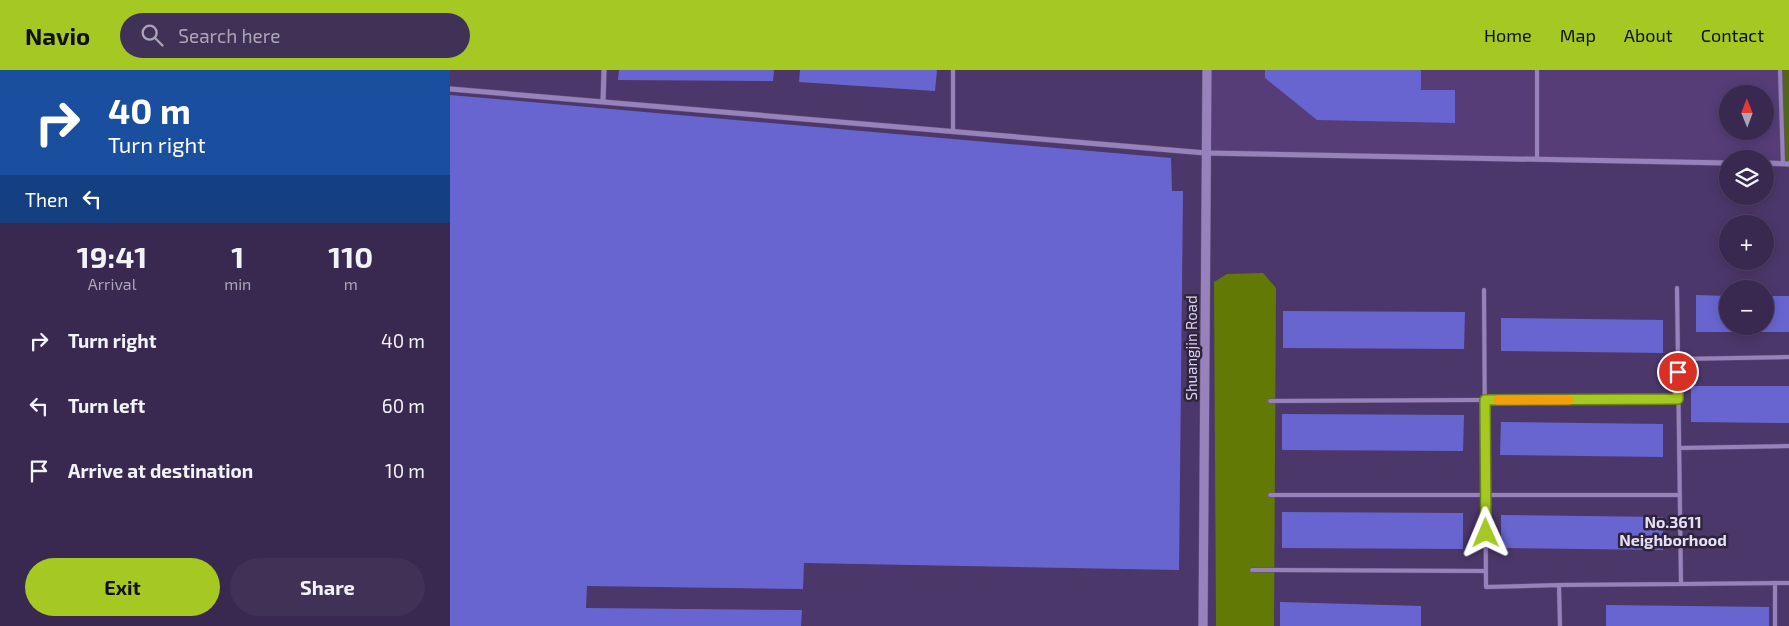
<!DOCTYPE html>
<meta charset="utf-8">
<style>
body{margin:0;font-family:"Exo 2",sans-serif;background:#403157;color:#f1f3f6;height:100vh;display:flex;flex-direction:column;font-size:19px;white-space:nowrap}
*{box-sizing:border-box;margin:0}
p{font-size:16px;color:#aba6b7}
.icon{flex:none;width:28px;height:28px;fill:none;stroke:currentColor;stroke-width:2;stroke-linecap:round;stroke-linejoin:round}
.map{position:relative;flex:1;overflow:hidden}
.details{display:flex;flex-direction:column;background:#392950;width:450px}
.details>*{flex:none}
.guide{background:#1a4fa0;color:#fff;overflow:hidden}
.needle{width:32px;rotate:359deg}
.tools{position:absolute;left:1269px;top:15px;display:grid;gap:10px}
.tools a{display:grid;place-items:center;width:55px;height:55px;border-radius:50%;background:#392950;box-shadow:0 2px 12px #0003,0 0 0 1px #534567;font-size:25px}
.pin{position:absolute;display:grid;place-items:center;width:42px;height:42px;color:#fff;margin:-21px;border:2px solid #fff;border-radius:50%;box-shadow:0 1px 5px #0007}
.me{position:absolute;width:55px;margin:-28px;rotate:359deg;stroke-linejoin:round;filter:drop-shadow(0 0 4px #0008)}
.turn{display:flex;align-items:center;gap:18px;height:105px;padding:0 25px;font-size:22px}
.turn .icon{width:65px;height:65px;stroke-width:2.5}
.turn b{display:block;font-size:35px;line-height:42px}
.then{display:flex;align-items:center;height:48px;padding:0 25px;background:#0003;gap:10px;font-size:19px}
.eta{display:flex;justify-content:space-evenly;align-items:center;height:85px;text-align:center}
.eta b{font-size:30px;font-weight:700;line-height:35px}
.primary-button{display:flex;gap:10px;margin-top:auto;padding:10px 25px}
.primary-button a{flex:1;height:58px;border-radius:30px;background:#a5c822;color:#111;font-size:20px;font-weight:700;line-height:58px;text-align:center}
.primary-button a+a{background:#403157;color:#f1f3f6}
ul{padding:0;list-style:none}
li{display:flex;align-items:center;gap:15px;height:65px;padding:0 25px}
li div{flex:1}
li b{display:block;font-size:19px}
li em{font-style:normal}
header{display:flex;align-items:center;gap:30px;box-sizing:border-box;height:70px;padding:0 25px;background:#a5c822;color:#111}
header strong{font-size:24px}
nav{display:flex;gap:28px;margin-inline-start:auto;font-size:18px}
.search{width:350px;height:45px;background:#403157;display:flex;align-items:center;gap:12px;box-sizing:border-box;padding:0 18px;border-radius:28px;color:#aba6b7;font-size:19px}
main{display:flex;flex:1;min-height:0}
.map>svg:first-child{display:block}
.built{fill:#563d78;fill-rule:evenodd}
.green{fill:#53641b}
.forest{fill:#637905}
.building{fill:#6965d0}
.lines{fill:none;stroke-linecap:round;stroke-linejoin:round}
.service-casing{stroke:#65527e;stroke-width:5}
.minor-casing{stroke:#65527e;stroke-width:6}
.tertiary-casing{stroke:#65527e;stroke-width:10}
.service{stroke:#9882bc;stroke-width:4}
.minor{stroke:#9882bc;stroke-width:5}
.tertiary{stroke:#9882bc;stroke-width:9}
.route-casing{stroke:#6b8216;stroke-width:12}
.route{stroke:#a5c822;stroke-width:9}
.slow{stroke:#f59e0b;stroke-width:9}
.labels{text-anchor:middle;dominant-baseline:central;stroke-width:5;stroke-linejoin:round;paint-order:stroke}
.street-label{font-size:15px;fill:#dcd0ef;stroke:#2e243c}
.neighbourhood-label{font-size:16px;font-weight:bold;fill:#e6def7;stroke:#2e243c}
</style>
<header>
<strong>Navio</strong>
<div class="search"><svg class="icon" aria-label="search" viewBox="0 0 24 24"><circle cx="10" cy="10" r="6"/><path d="M15 15l6 6"/></svg>Search here</div>
<nav><a>Home</a><a>Map</a><a>About</a><a>Contact</a></nav>
</header>
<main>
<section class="details">
<div class="guide">
<div class="turn"><svg class="icon" aria-label="right" viewBox="0 0 24 24"><path d="M7 20v-9h11M14 6l5 5-5 5"/></svg><div><b>40 m</b>Turn right</div></div>
<div class="then">Then<svg class="icon" aria-label="left" viewBox="0 0 24 24"><path d="M17 20v-9H6M10 6l-5 5 5 5"/></svg></div>
</div>
<div class="eta">
<div><b>19:41</b><p>Arrival</p></div>
<div><b>1</b><p>min</p></div>
<div><b>110</b><p>m</p></div>
</div>
<ul>
<li><svg class="icon" aria-label="right" viewBox="0 0 24 24"><path d="M7 20v-9h11M14 6l5 5-5 5"/></svg><div><b>Turn right</b></div><em>40 m</em></li>
<li><svg class="icon" aria-label="left" viewBox="0 0 24 24"><path d="M17 20v-9H6M10 6l-5 5 5 5"/></svg><div><b>Turn left</b></div><em>60 m</em></li>
<li><svg class="icon" aria-label="arrive" viewBox="0 0 24 24"><path d="M6 21V4h12l-3 4 3 4H6"/></svg><div><b>Arrive at destination</b></div><em>10 m</em></li>
</ul>
<div class="primary-button"><a>Exit</a><a>Share</a></div>
</section>
<div class="map">
<svg width="1339" height="556" viewBox="0 0 1339 556">
<rect width="100%" height="100%" fill="#4c376a"/>
<path class="built" d="M757 0H1330L1333 94 1315 93V89H1278L1277 93 756 83ZM1278 24H1315V61H1278Z"/>
<path class="green" d="M1330 0H1339V94H1333Z"/>
<path class="forest" d="M813 203 826 218 824 556H766L764 212 777 204Z"/>
<path class="building" d="M169 0H324L323 11 168 10Z
M350 0H487L485 21 349 12Z
M815 0H971V20H1005V53L867 50 815 8Z
M0 25 721 88 722 121H733L729 500 354 493 353 519 137 516 136 538 352 540 351 556H0Z
M1246 225 1278 226V256H1315V226H1339V262H1246Z
M833 241 1015 242 1014 279 833 278Z
M1051 248 1213 250V283L1051 281Z
M1241 316H1339V353L1241 352Z
M832 344 1014 345 1013 381 832 380Z
M1051 352 1213 354V387L1050 385Z
M832 442 1013 443V479L832 478Z
M1051 445 1213 447V480L1051 478Z
M830 532 971 536V556H830Z
M1156 535 1319 537V556H1156Z"/>
<g class="lines">
<defs>
<path id="service" d="M503 0V62
M1087 0V89
M1330 0 1333 94
M1034 220 1036 517 1109 515
M1228 289 1339 287
M820 331 1228 329
M1229 378 1339 376
M820 425H1230
M802 500 1036 501
M1231 514 1339 513
M1110 556 1109 515 1231 514 1227 218
M1325 556V513"/>
<path id="minor" d="M0 19 756 83 1278 93
M153 32 154 0
M1315 93 1339 94"/>
<path id="tertiary" d="M753 556 757 0"/>
</defs>
<use href="#service" class="service-casing"/>
<use href="#minor" class="minor-casing"/>
<use href="#tertiary" class="tertiary-casing"/>
<use href="#service" class="service"/>
<use href="#minor" class="minor"/>
<use href="#tertiary" class="tertiary"/>
</g>
<g class="lines">
<defs>
<path id="route" d="M1036 463 1035 330 1228 329V302"/>
</defs>
<use href="#route" class="route-casing"/>
<use href="#route" class="route"/>
<path class="slow" d="M1048 330H1119"/>
</g>
<g class="labels">
<g class="street-label">
<text transform="translate(741 278) rotate(-90)">Shuangjin Road</text>
</g>
<g class="neighbourhood-label">
<text x="1223" y="451">No.3611<tspan x="1223" dy="18">Neighborhood</tspan></text>
</g>
</g>
</svg>
<div class="tools">
<a><svg class="needle" viewBox="-14 -14 28 28"><path d="M0-13l5 13h-10z" fill="#e53935"/><path d="M0 13l5-13h-10z" fill="#aba6b7"/></svg></a>
<a><svg class="icon" aria-label="layers" viewBox="0 0 24 24"><path d="M12 4l9 5-9 5-9-5zM3 14l9 5 9-5"/></svg></a>
<a>+</a>
<a>−</a>
</div>
<div class="pin" style="left:1228px;top:302px;background:#d93025"><svg class="icon" aria-label="arrive" viewBox="0 0 24 24"><path d="M6 21V4h12l-3 4 3 4H6"/></svg></div>
<svg class="me" style="left:1036px;top:463px" viewBox="-20 -20 40 40"><path d="M0-17L14 15 0 8-14 15z" fill="#a5c822" stroke="#fff" stroke-width="4"/></svg>
</div>
</main>
